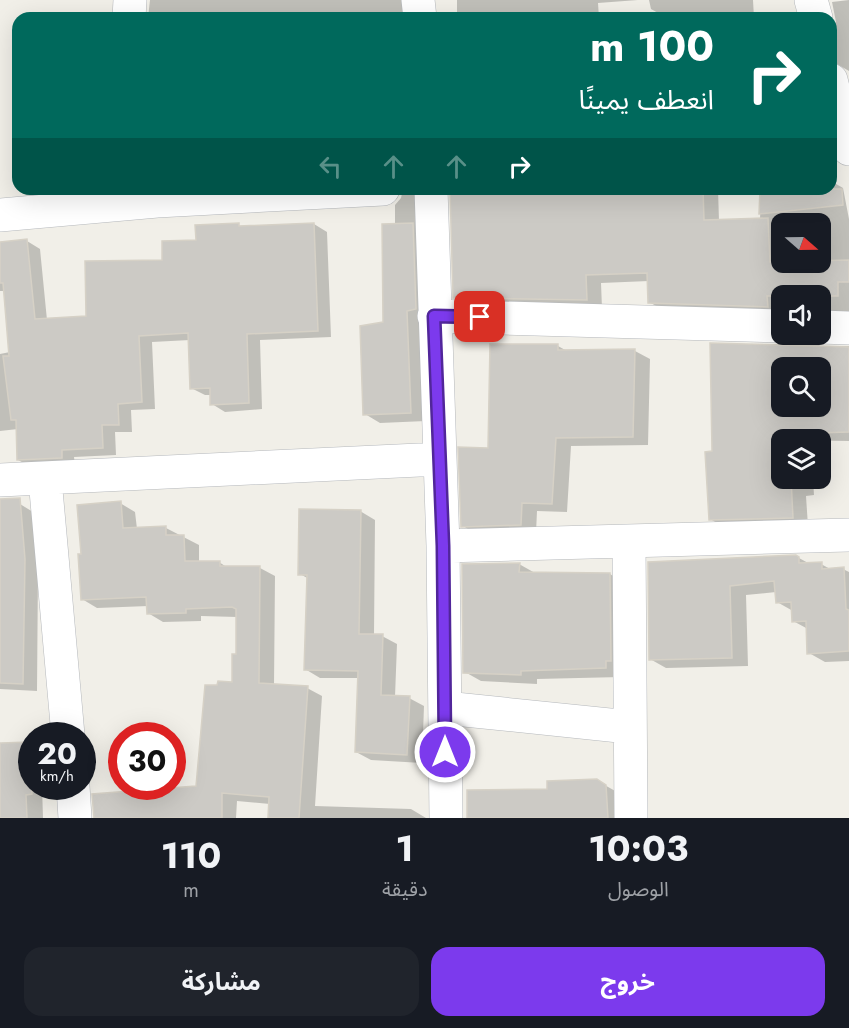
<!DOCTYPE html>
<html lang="ar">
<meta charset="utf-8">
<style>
body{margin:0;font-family:Jost,"Noto Sans Arabic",sans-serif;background:#20242c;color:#f1f3f6;direction:rtl;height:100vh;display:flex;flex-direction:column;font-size:22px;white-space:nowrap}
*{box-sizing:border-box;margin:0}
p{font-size:20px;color:#9ea1a6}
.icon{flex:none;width:33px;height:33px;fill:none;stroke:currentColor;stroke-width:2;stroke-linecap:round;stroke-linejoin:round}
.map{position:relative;height:818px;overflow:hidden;direction:ltr}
.details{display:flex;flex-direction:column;background:#171b24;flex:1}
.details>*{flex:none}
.banner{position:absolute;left:12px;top:12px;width:825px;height:183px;border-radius:18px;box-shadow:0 6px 24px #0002;direction:rtl;background:#00695c;color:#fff;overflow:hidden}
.needle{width:39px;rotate:110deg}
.buttons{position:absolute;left:771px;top:213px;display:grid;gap:12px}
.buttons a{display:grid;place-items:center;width:60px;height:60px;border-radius:12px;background:#171b24;box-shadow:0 6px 24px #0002;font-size:30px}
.speed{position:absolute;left:18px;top:722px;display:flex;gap:12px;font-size:30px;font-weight:700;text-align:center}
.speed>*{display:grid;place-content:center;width:78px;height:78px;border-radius:50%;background:#171b24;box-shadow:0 6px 24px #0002;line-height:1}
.speed small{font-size:15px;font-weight:400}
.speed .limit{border:9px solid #d22;background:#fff;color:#111}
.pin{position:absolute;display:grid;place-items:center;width:51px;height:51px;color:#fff;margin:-26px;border-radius:12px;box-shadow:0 3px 9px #0006}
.me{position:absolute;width:66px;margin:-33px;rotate:0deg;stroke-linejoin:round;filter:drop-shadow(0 0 4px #0008)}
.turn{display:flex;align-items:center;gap:21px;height:126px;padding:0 24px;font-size:27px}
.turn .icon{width:78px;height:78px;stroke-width:2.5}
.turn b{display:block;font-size:42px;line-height:51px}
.lanes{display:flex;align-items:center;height:57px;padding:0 24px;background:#0003;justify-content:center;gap:30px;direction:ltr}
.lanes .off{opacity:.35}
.eta{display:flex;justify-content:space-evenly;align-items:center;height:102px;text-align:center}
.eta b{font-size:36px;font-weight:700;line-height:42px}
.button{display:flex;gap:12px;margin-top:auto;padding:12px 24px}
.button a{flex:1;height:69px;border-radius:18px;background:#7c3aed;color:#fff;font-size:24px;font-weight:700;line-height:69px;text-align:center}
.button a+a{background:#20242c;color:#f1f3f6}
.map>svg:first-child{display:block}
.shadow{fill:#0003;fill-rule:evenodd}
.building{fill:#cccac5;stroke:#d6d1c6;stroke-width:1.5;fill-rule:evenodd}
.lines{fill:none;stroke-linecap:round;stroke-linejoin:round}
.minor-casing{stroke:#b5b8bc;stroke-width:34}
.minor{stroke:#fff;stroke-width:33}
.route-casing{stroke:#51269a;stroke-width:15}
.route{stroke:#7c3aed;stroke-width:10}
</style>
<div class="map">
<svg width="849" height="818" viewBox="0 0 849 818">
<rect width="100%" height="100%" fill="#f1efe8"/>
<path class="shadow" d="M150 0H408L410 18H148Z
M457 0H638L598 3 599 18H457Z
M649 0H753L754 18H682L677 15 667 18 651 9Z
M849 0V71L832 61 831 54V29L836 22 832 2Z
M831 181 843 188 849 219V317L820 324V296H782V315L665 311 649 302V281L601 283 602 308 470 306 455 297 451 189H718L719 221 760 220 761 189H831ZM782 224H820V262H782Z
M403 189H430L426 421 380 423 365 414 384 324 395 225V205L401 198Z
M314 224 327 232 331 337 260 340 262 409 225 412 212 404 211 395H205L191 388 190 340 152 342 155 409 131 410 132 432H115L116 455 74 457 75 465 31 467 18 460V429L0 431V354L10 352 5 291H0V243L27 241 40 249 47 320 88 318 197 241V227Z
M800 334H816L820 347 849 346V441L782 440V478H813L814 495 806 496 808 526 726 528 710 519 714 453 712 344H791ZM782 368H820V406H782Z
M558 346 567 351H635L650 359 648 445 571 446 567 512 537 511 536 533 478 535 463 526 489 450Z
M120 503 135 512 137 529 166 528 199 545V563L219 562 228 568H260L275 576 274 686 307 688 322 696 315 806 411 809 426 818H270V804L237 801 236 818H94L198 787 233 683 237 655V617L201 616V621L163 622 148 613V606L97 608 82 599Z
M20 504 33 512 38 568 37 691 0 689V695V505Z
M360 511 375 520 374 635 382 636 397 644 395 697 409 698 424 706 422 763 371 760 356 752 359 678H320L305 669 309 579 300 574Z
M799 558 810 564H821L832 570 843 569 849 572V661L825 662 809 653 808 629 793 621V611L777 602 776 592 746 595 748 666 666 668 650 659 649 563Z
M519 564 535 573 610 574 626 584 621 677 537 679V684L481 681 465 672Z
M29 743 32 745V786H42L43 818H0V745Z
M601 783 617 792 623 818H468L549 790Z"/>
<path class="building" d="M450 189H703L704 220 768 218 770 262 849 260V282H838V296H767L768 307 648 303 647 273 586 275 587 300 453 298Z
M760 189H842L843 205 759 214Z
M239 223V226L314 223 318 331 247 334 249 403 210 405V388L190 389 188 333 139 336 142 402 118 404 119 425H102L103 448 62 450V458L17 460 16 420H11L3 356H9L3 283H0V242L27 239 35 319 86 316 85 261 162 260V241L196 240 195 225Z
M413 223 416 309 407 311 411 413 363 415 360 326 383 322 382 224Z
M710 343 849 347V432L782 434V478H791L793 518 709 520 705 452 712 451ZM782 368H820V406H782Z
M490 344H558V350L635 349 633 437 556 438 552 504 522 503 521 525 461 527 458 447 488 448Z
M20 498 25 559 23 684 0 683V499Z
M121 501 123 528 166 526V535H184L185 561H220V566H260L259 683 308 686 299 818H268L269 797 222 793V818H94L92 794 196 786 205 685H217L218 681 232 682V654H236V609L232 607 186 609V613L147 614 146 597 81 600 78 554H81L77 505Z
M299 509 361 510 359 634H383L381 695 410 696 407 755 355 752 358 671 304 670 307 575H298Z
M796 555 799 557V563L822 562V569L844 567 846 609 849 610V651L807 654 806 621 792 622 791 602 776 603 774 581 730 586 732 658 649 660 648 562Z
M520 563 519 572 610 573 611 661H606V668L521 671V675L463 673 462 564Z
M30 742 32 794 26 795 27 818H0V743Z
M597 779 606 785 608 818H467V790L547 789V781Z"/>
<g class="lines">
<defs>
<path id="minor" d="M418 0 420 18
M811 0 816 18
M129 18 130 0
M831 80 849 149
M431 189 443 546 446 818
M0 215 157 201 383 189
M434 316 782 326
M820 327 849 328
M45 479 68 735
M0 480 440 459
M629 543 631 818
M443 546 849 535
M445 708 629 727
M73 786 75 818"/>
</defs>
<use href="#minor" class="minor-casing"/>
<use href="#minor" class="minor"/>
</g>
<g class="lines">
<defs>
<path id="route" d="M445 752 443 546 434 316 480 317"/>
</defs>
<use href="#route" class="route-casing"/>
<use href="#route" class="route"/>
</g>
</svg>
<div class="buttons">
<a><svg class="needle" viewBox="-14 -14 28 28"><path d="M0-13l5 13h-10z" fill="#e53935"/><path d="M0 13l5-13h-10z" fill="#9ea1a6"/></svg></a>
<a><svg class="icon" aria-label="sound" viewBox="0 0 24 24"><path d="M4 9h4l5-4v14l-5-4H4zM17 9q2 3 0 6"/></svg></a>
<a><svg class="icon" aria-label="search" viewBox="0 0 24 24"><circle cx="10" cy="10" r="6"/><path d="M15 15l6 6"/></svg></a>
<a><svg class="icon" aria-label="layers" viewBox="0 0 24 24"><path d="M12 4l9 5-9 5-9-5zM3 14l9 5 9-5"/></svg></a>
</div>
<div class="speed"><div>20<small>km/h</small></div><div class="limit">30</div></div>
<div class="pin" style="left:480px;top:317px;background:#d93025"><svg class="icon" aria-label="arrive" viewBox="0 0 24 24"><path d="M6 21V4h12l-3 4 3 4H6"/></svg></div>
<svg class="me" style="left:445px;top:752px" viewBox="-20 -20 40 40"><circle r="17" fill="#7c3aed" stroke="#fff" stroke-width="3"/><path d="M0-11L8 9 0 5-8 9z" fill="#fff"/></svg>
<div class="banner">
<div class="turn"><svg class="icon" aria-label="right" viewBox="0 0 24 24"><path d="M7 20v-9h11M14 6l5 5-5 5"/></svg><div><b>100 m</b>انعطف يمينًا</div></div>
<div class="lanes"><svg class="icon off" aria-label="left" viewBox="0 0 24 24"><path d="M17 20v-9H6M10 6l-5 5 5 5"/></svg><svg class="icon off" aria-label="ahead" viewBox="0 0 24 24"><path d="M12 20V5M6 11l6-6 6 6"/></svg><svg class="icon off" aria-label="ahead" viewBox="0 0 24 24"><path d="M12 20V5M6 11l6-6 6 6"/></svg><svg class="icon" aria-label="right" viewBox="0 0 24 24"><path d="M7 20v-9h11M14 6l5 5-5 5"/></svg></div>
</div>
</div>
<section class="details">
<div class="eta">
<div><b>10:03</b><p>الوصول</p></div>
<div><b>1</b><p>دقيقة</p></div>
<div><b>110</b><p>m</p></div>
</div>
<div class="button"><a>خروج</a><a>مشاركة</a></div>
</section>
